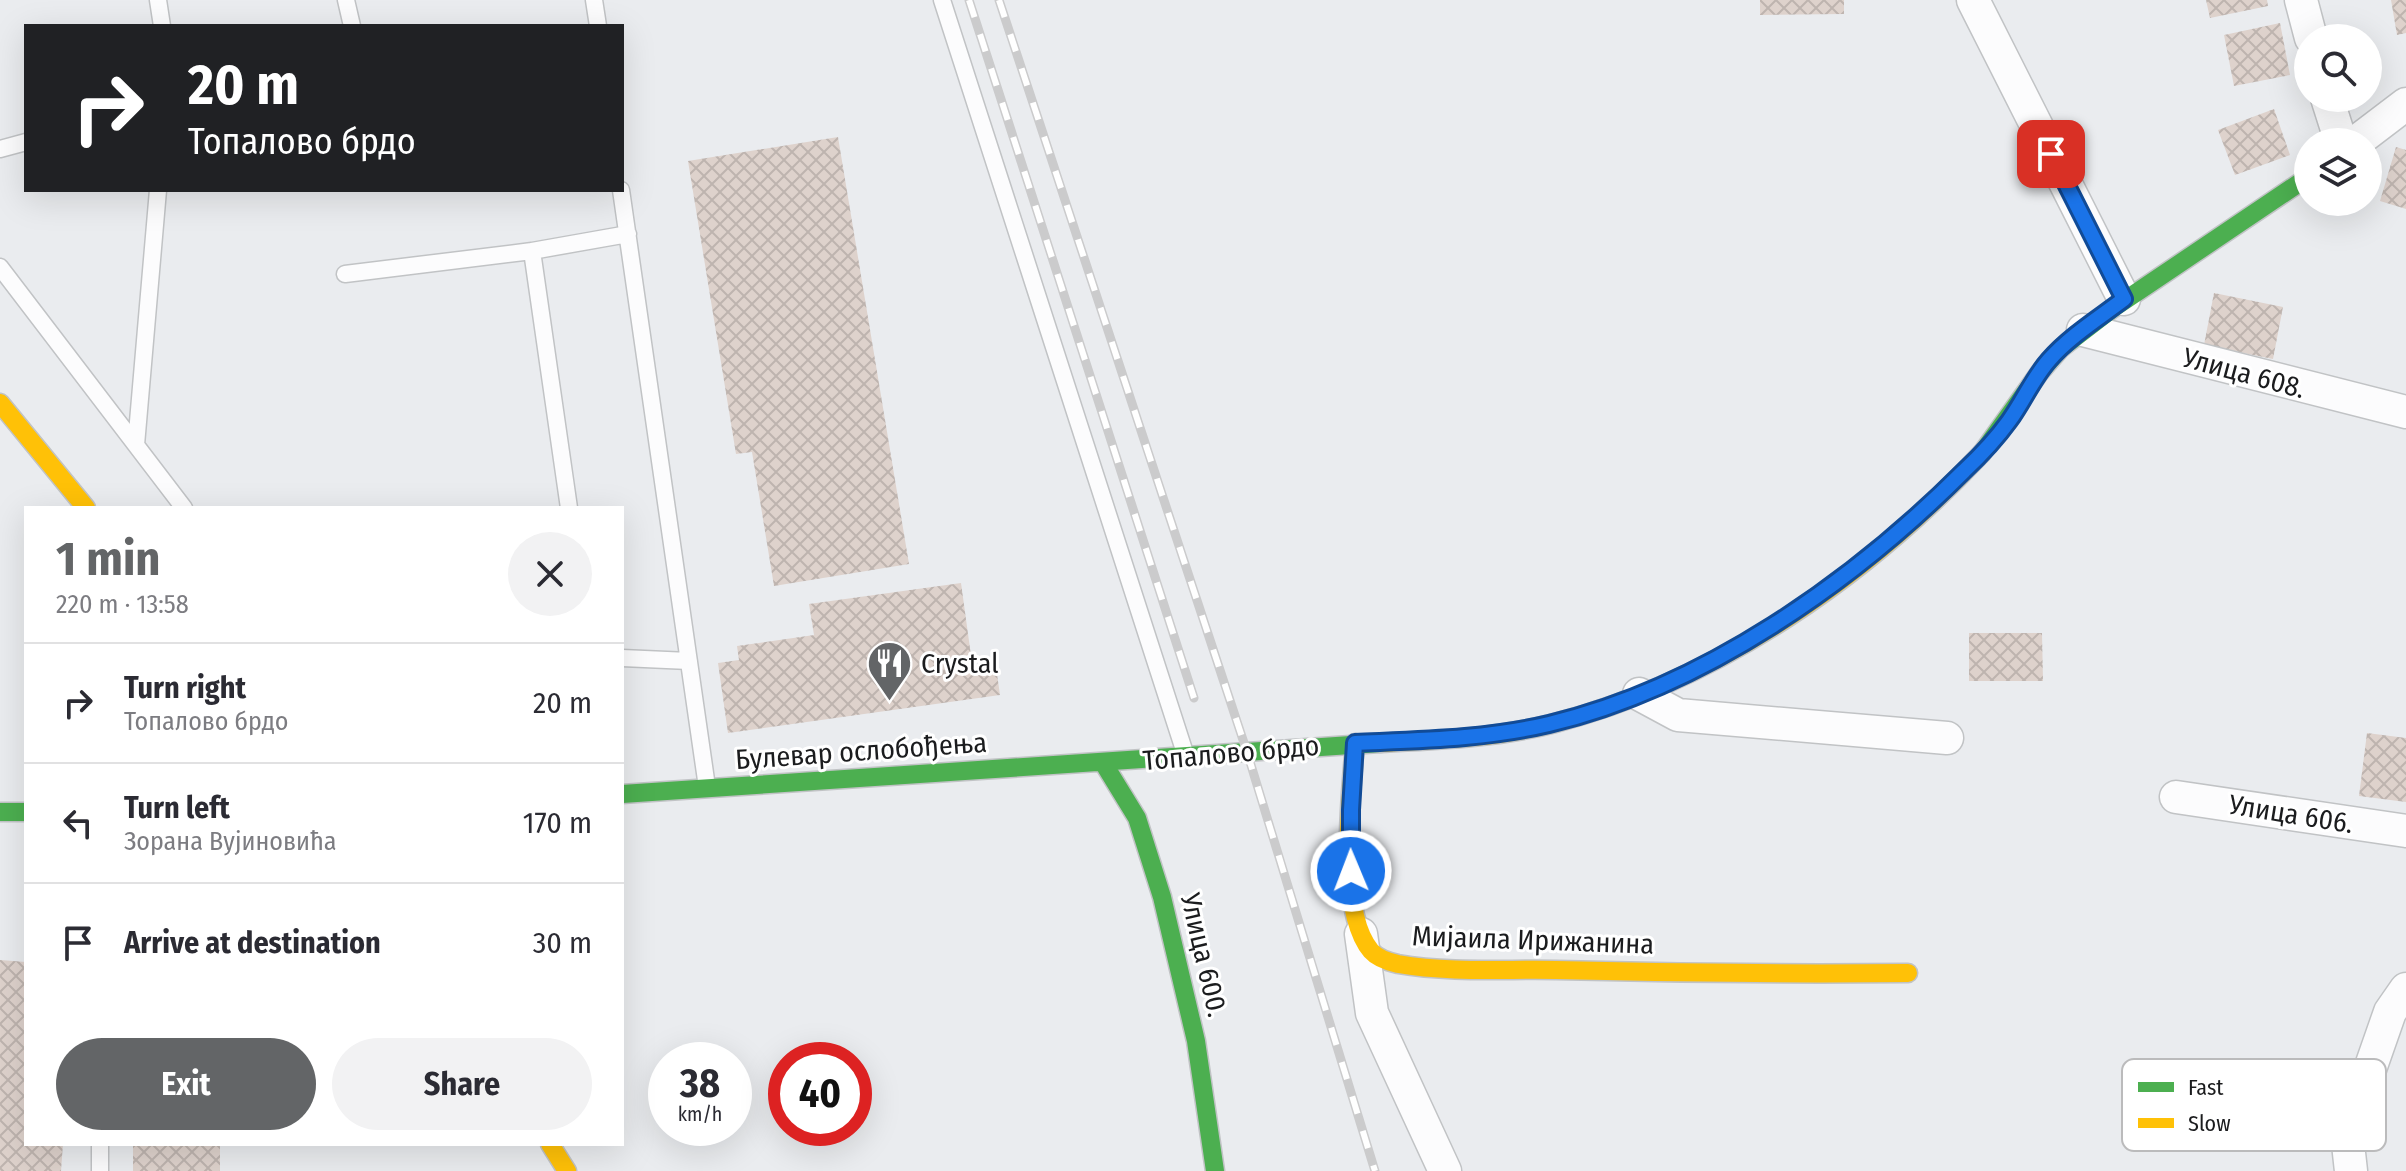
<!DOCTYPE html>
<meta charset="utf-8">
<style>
body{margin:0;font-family:"Fira Sans Condensed",sans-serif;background:#f2f2f3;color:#2b2b33;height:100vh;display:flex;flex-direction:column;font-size:30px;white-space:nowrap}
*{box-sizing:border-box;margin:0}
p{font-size:26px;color:#7c7c81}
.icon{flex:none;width:44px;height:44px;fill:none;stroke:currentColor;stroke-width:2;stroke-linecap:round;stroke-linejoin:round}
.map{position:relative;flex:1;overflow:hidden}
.panel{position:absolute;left:24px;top:506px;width:600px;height:640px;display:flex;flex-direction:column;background:#fff;border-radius:0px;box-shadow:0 8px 32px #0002}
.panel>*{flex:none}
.banner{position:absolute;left:24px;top:24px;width:600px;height:168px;border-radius:0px;box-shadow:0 8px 32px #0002;background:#202124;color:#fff;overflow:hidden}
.tools{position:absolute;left:2294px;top:24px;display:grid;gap:16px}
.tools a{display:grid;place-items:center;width:88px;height:88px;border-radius:50%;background:#fff;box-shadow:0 8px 32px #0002;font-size:40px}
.speed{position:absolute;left:648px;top:1042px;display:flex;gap:16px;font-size:40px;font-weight:700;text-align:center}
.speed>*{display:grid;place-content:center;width:104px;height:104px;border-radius:50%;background:#fff;box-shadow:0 8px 32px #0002;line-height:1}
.speed small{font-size:20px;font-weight:400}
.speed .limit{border:12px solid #d22;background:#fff;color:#111}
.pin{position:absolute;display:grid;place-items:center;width:68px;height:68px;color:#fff;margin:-34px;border-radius:16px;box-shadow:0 4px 12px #0006}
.me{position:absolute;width:88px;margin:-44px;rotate:359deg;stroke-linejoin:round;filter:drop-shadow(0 0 6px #0008)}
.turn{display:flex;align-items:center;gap:28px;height:168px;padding:0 32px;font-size:36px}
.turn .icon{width:104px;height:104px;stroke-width:2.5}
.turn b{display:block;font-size:56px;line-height:68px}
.round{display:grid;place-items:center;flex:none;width:84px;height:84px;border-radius:42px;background:#f2f2f3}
.overview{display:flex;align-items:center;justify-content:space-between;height:136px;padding:0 32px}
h1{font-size:48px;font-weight:700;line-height:60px;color:#636567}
.action{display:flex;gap:16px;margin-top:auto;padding:16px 32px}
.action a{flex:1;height:92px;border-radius:48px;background:#636567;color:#fff;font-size:32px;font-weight:700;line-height:92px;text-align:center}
.action a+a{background:#f2f2f3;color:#2b2b33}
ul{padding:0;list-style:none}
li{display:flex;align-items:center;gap:24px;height:120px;padding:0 32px;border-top:2px solid #e1e1e2}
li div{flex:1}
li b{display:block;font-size:30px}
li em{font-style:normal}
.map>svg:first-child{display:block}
.building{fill:url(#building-cross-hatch)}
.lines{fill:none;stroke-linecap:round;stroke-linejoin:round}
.lane-casing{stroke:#c1c3c5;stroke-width:19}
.street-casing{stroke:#c1c3c5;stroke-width:35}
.fast-casing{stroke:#c1c3c5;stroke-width:21}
.slow-casing{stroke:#c1c3c5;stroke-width:21}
.lane{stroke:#fcfcfd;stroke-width:16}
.street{stroke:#fcfcfd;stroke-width:32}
.fast{stroke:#4caf50;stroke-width:18}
.slow{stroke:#ffc107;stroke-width:18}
.rail-casing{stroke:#cbcbcc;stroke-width:9}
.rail{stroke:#fff;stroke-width:6;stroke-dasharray:18;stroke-linecap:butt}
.route-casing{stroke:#114b97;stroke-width:20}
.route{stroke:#1a73e8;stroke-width:14}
.labels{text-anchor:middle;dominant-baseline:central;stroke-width:6;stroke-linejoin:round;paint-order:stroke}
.street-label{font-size:28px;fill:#1b1c1e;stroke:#fff}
.poi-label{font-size:28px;fill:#1b1c1e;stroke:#fff;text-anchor:start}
.key{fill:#fff;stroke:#bbbbbc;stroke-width:2}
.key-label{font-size:22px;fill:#1b1c1e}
</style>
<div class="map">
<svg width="2406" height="1171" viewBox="0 0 2406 1171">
<defs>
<pattern id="building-cross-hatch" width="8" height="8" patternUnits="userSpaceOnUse" patternTransform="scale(2)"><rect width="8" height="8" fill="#ded2cc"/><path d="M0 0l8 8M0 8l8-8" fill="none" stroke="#beb4af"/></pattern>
</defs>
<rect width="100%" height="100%" fill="#eaecef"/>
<path class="building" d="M1760 0H1844V14L1760 15Z
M2206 0H2267L2268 6 2210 18Z
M2391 0H2406V33L2397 35Z
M2280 23 2290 75 2234 86 2224 35Z
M2274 109 2290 155 2235 175 2218 130Z
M838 137 909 564 774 586 752 452 736 454 688 161Z
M2396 147 2406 150V209L2380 201Z
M2214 293 2283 307 2273 359 2204 345Z
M961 583 973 670 996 667 1000 695 728 733 718 663 739 660 737 646 814 635 809 604Z
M1969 633H2042L2043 681H1969Z
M2367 733 2406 738V802L2359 796Z
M0 960 26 962V1144H63L61 1171H0Z
M133 1144H220V1171H133Z"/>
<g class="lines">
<defs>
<path id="lane" d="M158 0 162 26
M346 0 352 26
M594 0 598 26
M942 0 1185 753
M0 149 26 142
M621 190 707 787
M0 267 184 508
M345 274 532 251
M136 445 158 190
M569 508 532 251 628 234
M622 658 689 661
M100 1171V1144"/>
<path id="street" d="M1973 0 2124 299
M2301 0 2311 38
M2327 98 2341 142
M2356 142 2406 104
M2083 330 2406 412
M1639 694 1678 715 1947 738
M2176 797 2406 831
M1361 934 1372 1013 1445 1171
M2351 1171 2347 1135 2390 1012 2406 989"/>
<path id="fast" d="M1982 453 2040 372 2060 349 2112 309 2308 177
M1104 764 1137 818 1162 897 1196 1041 1215 1171
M622 794 1380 743
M0 812H26"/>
<path id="slow" d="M0 403 86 508
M1355 743C1351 794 1337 911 1371 951 1378 959 1389 962 1398 964 1450 973 1504 969 1556 970 1673 973 1791 974 1908 973
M1380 743C1438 740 1498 738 1555 723 1719 680 1867 576 1982 453
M550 1144 567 1171"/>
</defs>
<use href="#lane" class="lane-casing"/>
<use href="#street" class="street-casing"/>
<use href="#fast" class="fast-casing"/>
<use href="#slow" class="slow-casing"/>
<use href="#lane" class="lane"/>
<use href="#street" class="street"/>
<use href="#fast" class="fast"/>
<use href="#slow" class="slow"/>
<defs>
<path id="rail" d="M969 0 1194 698
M999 0 1247 752 1375 1171"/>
</defs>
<use href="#rail" class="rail-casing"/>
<use href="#rail" class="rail"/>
</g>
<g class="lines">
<defs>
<path id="route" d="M1351 871V810L1355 743C1420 740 1486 739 1549 724 1704 687 1853 582 1964 471 1980 456 1996 439 2009 421 2023 402 2033 378 2049 360 2070 336 2099 318 2124 299L2051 154"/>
</defs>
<use href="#route" class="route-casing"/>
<use href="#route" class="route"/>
</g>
<defs>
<symbol id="restaurant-pin" viewBox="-11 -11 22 30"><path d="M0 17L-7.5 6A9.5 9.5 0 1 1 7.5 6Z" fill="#636567" stroke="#fff"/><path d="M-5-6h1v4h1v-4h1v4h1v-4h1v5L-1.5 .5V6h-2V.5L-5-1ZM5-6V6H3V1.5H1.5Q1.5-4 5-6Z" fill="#fff"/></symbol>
</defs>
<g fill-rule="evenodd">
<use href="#restaurant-pin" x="864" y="638" width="51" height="69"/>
</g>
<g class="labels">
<g class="street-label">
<text transform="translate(2244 373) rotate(15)">Улица 608.</text>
<text transform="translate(861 751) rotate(-4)">Булевар ослобођења</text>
<text transform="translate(1231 753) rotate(-5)">Топалово брдо</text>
<text transform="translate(2291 814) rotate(9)">Улица 606.</text>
<text transform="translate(1533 940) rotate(2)">Мијаила Ирижанина</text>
<text transform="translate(1204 955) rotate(77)">Улица 600.</text>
</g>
<g class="poi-label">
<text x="921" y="663">Crystal</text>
</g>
</g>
<rect x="2122" y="1059" width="264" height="92" rx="12" class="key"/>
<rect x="2138" y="1082" width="36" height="10" fill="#4caf50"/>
<rect x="2138" y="1118" width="36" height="10" fill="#ffc107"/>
<g class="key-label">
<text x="2188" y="1095">Fast</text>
<text x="2188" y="1131">Slow</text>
</g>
</svg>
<div class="tools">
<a><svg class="icon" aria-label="search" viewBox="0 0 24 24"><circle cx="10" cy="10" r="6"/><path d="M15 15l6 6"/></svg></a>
<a><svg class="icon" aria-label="layers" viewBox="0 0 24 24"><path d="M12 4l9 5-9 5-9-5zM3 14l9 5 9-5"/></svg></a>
</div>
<div class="speed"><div>38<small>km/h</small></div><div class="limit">40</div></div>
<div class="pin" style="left:2051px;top:154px;background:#d93025"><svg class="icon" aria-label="arrive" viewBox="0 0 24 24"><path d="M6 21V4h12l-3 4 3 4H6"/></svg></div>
<svg class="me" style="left:1351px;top:871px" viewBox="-20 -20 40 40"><circle r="17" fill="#1a73e8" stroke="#fff" stroke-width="3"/><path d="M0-11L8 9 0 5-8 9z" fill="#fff"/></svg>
<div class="banner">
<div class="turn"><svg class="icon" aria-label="right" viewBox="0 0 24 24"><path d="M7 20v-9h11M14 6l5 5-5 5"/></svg><div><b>20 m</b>Топалово брдо</div></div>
</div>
<section class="panel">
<div class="overview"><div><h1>1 min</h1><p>220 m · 13:58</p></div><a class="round"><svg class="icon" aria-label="close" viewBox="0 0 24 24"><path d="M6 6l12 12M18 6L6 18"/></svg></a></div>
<ul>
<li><svg class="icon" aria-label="right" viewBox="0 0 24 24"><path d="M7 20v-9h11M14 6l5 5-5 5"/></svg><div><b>Turn right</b><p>Топалово брдо</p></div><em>20 m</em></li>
<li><svg class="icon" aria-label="left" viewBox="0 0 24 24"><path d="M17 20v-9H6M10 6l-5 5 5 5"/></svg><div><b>Turn left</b><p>Зорана Вујиновића</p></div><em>170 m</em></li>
<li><svg class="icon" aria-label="arrive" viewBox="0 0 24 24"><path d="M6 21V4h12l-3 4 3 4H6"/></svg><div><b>Arrive at destination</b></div><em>30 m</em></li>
</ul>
<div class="action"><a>Exit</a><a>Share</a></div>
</section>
</div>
